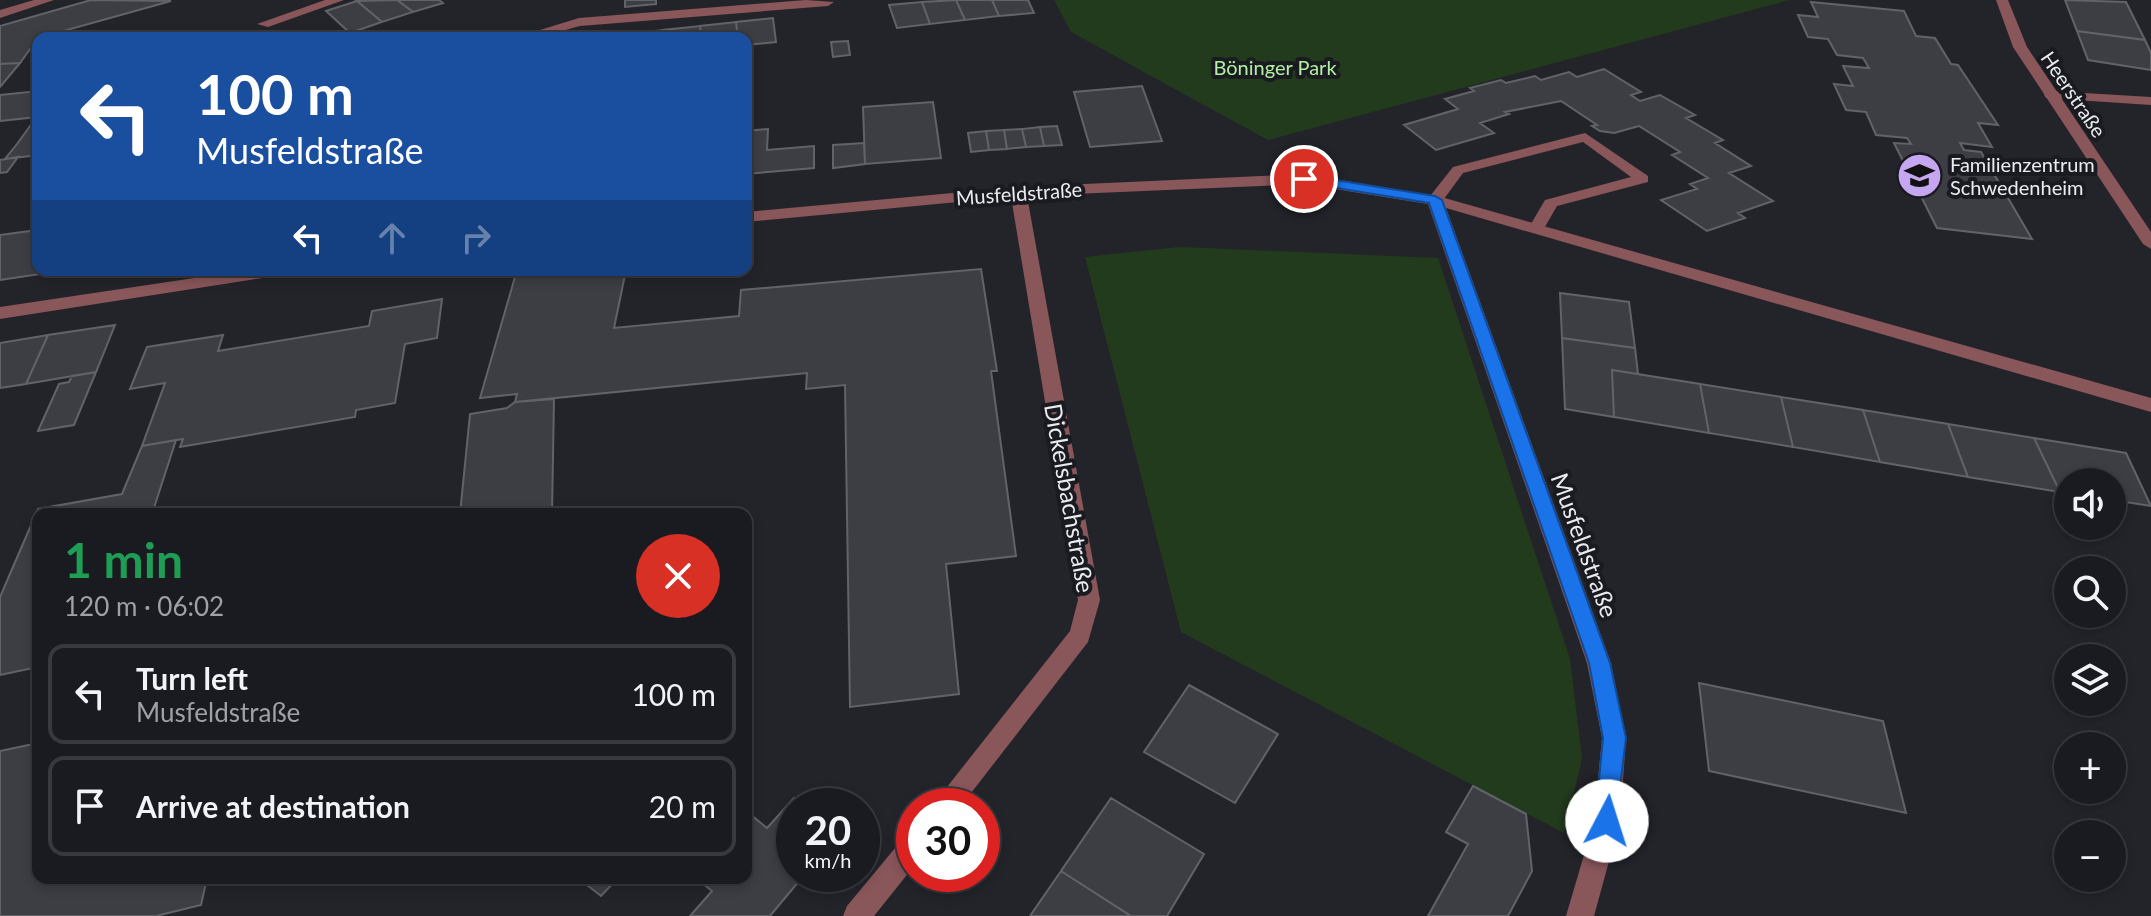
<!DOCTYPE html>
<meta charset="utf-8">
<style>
body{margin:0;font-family:Lato,sans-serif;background:#232429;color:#f1f3f6;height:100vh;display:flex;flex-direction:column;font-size:30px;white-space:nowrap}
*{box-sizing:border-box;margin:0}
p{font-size:26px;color:#9fa1a5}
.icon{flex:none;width:44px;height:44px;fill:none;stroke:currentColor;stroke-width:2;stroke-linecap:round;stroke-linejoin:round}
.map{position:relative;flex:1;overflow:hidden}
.panel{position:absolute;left:32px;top:508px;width:720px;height:376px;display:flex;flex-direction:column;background:#1a1b20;border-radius:16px;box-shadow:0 4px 12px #0003,0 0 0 2px #38393e}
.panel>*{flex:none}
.guide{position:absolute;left:32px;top:32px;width:720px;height:244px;border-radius:16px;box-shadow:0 4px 12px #0003,0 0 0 2px #38393e;background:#1a4fa0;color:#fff;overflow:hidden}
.controls{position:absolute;left:2054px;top:468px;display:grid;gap:16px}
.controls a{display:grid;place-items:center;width:72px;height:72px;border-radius:50%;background:#1a1b20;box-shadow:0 4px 12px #0003,0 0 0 2px #38393e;font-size:40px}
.speed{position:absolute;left:776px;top:788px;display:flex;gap:16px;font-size:40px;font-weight:700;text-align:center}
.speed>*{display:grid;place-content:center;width:104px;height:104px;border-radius:50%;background:#1a1b20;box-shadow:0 4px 12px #0003,0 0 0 2px #38393e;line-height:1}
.speed small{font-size:20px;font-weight:400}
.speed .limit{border:12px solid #d22;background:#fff;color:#111}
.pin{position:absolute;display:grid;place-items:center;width:68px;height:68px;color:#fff;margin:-34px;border:4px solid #fff;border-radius:50%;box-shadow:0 2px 8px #0007}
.me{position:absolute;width:88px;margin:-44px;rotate:5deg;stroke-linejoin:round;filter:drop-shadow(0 0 6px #0008)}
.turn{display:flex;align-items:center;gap:28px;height:168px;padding:0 32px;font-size:36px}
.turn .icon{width:104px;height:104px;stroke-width:2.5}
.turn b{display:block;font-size:56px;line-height:68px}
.lanes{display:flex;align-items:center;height:76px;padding:0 32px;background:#0003;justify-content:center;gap:40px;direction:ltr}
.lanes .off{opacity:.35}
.round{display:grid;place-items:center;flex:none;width:84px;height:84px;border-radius:42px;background:#232429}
.headline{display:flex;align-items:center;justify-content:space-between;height:136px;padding:0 32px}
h1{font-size:48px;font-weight:700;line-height:60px;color:#1e9e55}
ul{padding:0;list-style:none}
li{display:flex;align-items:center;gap:24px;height:100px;margin:0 16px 12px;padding:0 16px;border:4px solid #38393e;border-radius:16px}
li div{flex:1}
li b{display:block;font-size:30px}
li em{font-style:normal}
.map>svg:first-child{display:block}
.green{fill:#233b1d}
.building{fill:#3d3e44;stroke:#616369;stroke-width:2}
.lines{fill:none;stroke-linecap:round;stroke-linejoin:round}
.service{fill:#89565a;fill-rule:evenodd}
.minor{fill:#89565a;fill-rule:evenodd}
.route{fill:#1a73e8;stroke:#114b97;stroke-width:2}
.labels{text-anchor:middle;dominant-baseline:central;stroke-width:8;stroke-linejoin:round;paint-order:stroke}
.far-park-label{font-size:20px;fill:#b1efa2;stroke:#191b20}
.far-street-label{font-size:20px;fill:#ebecef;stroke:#191b20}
.far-poi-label{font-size:20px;fill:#ebecef;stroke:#191b20;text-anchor:start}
.street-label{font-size:24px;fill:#ebecef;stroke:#191b20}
</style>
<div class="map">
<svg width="2151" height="916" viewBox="0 0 2151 916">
<rect width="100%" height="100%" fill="#23242a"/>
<path class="green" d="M1054 0H1789L1268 140 1071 32Z
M1179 247 1438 258 1570 659 1582 759 1564 833 1181 632 1085 257Z"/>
<path class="building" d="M91 0 171 1 38 38 20 63 0 64V26Z
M397 0H439L443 3 413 12Z
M397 0 413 12 382 22 357 1Z
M625 0H656V4L625 7Z
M956 0H992L999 16 965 20Z
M956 0 965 20 930 24 922 2Z
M992 0H1028L1034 13 999 16Z
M2065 0 2126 2 2145 40 2077 31Z
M357 1 382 22 350 33 326 11Z
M922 2 930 24 897 28 889 5Z
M1811 2 1904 11 1916 36 1935 38 1951 64 1958 65 1998 125 1978 123 1992 147 1960 143 1964 150 1981 152 2032 239 1937 228 1894 143 1911 144 1907 138 1876 135 1866 112 1846 110 1834 84 1853 86 1843 66 1869 68 1863 58 1837 55 1828 39 1808 37 1798 15 1818 17Z
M773 18 776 42 746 45V38H738L736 22Z
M736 22 738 38H701L700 26Z
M700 26 701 38H664L663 30Z
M663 30 664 38H629V34Z
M2077 31 2145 40 2151 53V70L2088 60Z
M848 41 850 55 833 57 831 42Z
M20 63 0 87V64Z
M1604 69 1641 92 1631 95 1640 101 1660 95 1695 115 1686 118 1723 140 1715 143 1751 166 1729 173 1773 201 1738 213 1745 218 1707 231 1661 200 1697 189 1690 184 1708 178 1672 155 1680 152 1639 126 1614 133 1600 131 1592 126 1597 125 1561 101 1505 112 1509 114 1480 123 1494 133 1436 150 1404 125 1458 109 1445 99 1474 91 1470 88 1501 80 1506 83 1535 76 1541 80 1569 72 1577 77Z
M1142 86 1162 141 1090 147 1074 92Z
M38 91 37 117 0 121V95Z
M933 102 941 158 865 164 863 107Z
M38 115V155L5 159 17 144Z
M1057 126 1062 145 1044 146 1040 127Z
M1040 127 1044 146 1026 147 1022 129Z
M768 129 767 150 814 146V168L746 174V131Z
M1022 129 1026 147 1007 149 1004 130Z
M1004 130 1007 149 989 150 986 131Z
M986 131 989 150 971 152 968 133Z
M864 143 865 164 833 168V145Z
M18 157 7 172 0 173V160Z
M38 230V270H67L0 280V235Z
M981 269 997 371H991L1016 556 946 564 959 694 850 707 845 385 806 389 807 373 515 402 517 394 480 398 517 270H626L614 328 739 316 741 290Z
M1560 293 1629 302 1635 348 1562 338Z
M442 299 437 338 405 344 395 403 356 410 355 417 180 447 183 439 142 446 165 383 130 389 147 347 223 335 218 351 369 326 372 311Z
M115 325 96 372 26 384 48 335Z
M48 335 26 384 0 388V343Z
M1562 338 1635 348 1638 374 1612 370 1614 417 1565 409Z
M1612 370 1700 384 1709 433 1614 417Z
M96 372 74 425 38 431 59 384 69 382 72 376Z
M1700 384 1781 397 1793 447 1709 433Z
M1781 397 1863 410 1880 462 1793 447Z
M554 399 552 514H460L470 414 507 408 515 402Z
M1863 410 1948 424 1968 477 1880 462Z
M1948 424 2034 438 2060 492 1968 477Z
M2034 438 2126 453 2151 506 2112 500V482H2068V493L2060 492Z
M176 440 152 514H38V667L0 675V597L38 509 122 494 142 446Z
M1699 683 1883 721 1906 813 1709 771Z
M1189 685 1278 734 1235 803 1144 752Z
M38 743V878H207L201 905 156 916H0V751Z
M1473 786 1526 814 1532 871 1508 916H1428L1468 844 1446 832Z
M794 798 806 806H794V874H805L770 916H690L712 891 696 878H746V821L751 815 767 828Z
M1111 798 1204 854 1167 916H1131L1061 871Z
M1061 871 1131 916H1030Z
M578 878H618L601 896Z"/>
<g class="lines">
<path class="service" d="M2051 91 2151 97V105L2046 98 2044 95Z
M1585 133 1648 176V182L1557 206 1542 232H1530L1528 229 1545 200 1631 177 1583 142 1463 173 1441 203 1435 205 1427 200 1453 167Z"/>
<path class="minor" d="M34 0H54L0 18V10Z
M325 0H344L268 27 257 24Z
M806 0 834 2 828 6 580 26 536 38H514L579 18Z
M1996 0H2008L2027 47 2151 232V249L2143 244 2013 47Z
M1304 174 1441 197 2151 398V412L1446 208 1611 663 1626 738 1620 821 1594 916H1566L1594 821 1602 738 1587 663 1428 204 1304 184 1027 196 1100 600 1088 642 961 806H932L1070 631 1078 600 1011 197 746 222V212L1018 187Z
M248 270H290L282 275 0 319V307Z
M914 833V866L874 916H843L847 906 905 836Z"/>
</g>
<path class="route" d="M1304 175 1435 196 1442 200 1610 663 1626 738 1615 828 1607 832 1598 828 1595 821 1603 738 1589 663 1429 203 1299 182V176Z"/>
<defs>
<symbol id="school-disc" viewBox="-11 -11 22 22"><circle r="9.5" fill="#c5a6f0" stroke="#191b20"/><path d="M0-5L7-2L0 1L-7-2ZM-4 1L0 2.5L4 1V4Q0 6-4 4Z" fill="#111"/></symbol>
</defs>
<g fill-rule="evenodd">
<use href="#school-disc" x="1894" y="150" width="51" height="51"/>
</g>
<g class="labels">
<g class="far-park-label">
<text x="1275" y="67">Böninger Park</text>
</g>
<g class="far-street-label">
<text transform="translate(2074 94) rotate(56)">Heerstraße</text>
<text transform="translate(1019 193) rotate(-4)">Musfeldstraße</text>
</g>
<g class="far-poi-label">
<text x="1950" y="164">Familienzentrum<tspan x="1950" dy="23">Schwedenheim</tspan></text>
</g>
<g class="street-label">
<text transform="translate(1070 498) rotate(80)">Dickelsbachstraße</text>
<text transform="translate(1585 545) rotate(70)">Musfeldstraße</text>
</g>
</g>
</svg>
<div class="controls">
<a><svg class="icon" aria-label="sound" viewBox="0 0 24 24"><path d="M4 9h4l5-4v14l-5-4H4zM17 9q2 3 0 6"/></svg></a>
<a><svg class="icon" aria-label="search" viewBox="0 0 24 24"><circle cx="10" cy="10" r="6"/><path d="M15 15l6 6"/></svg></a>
<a><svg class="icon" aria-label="layers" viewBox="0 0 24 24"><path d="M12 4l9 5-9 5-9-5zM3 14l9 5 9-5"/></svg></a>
<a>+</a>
<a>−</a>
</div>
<div class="speed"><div>20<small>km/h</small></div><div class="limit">30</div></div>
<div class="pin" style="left:1304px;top:179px;background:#d93025"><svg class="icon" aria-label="arrive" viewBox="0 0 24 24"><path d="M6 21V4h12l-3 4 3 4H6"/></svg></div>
<svg class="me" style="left:1607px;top:821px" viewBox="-20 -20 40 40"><circle r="19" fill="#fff"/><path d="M0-13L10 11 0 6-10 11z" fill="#1a73e8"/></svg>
<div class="guide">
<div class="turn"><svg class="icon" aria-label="left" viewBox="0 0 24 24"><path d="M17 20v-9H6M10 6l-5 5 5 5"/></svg><div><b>100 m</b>Musfeldstraße</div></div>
<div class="lanes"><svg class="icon" aria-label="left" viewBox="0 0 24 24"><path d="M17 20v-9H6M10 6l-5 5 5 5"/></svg><svg class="icon off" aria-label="ahead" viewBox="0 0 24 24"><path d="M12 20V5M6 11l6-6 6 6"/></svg><svg class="icon off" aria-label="right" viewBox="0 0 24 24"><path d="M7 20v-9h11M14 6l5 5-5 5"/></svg></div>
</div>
<section class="panel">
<div class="headline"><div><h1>1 min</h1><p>120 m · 06:02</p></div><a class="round" style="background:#d93025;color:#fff"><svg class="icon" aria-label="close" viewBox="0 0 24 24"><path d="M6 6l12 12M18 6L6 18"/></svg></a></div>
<ul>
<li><svg class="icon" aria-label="left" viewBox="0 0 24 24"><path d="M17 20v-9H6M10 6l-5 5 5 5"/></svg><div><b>Turn left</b><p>Musfeldstraße</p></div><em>100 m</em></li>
<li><svg class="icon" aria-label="arrive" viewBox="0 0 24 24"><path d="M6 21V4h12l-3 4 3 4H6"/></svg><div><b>Arrive at destination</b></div><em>20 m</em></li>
</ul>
</section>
</div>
